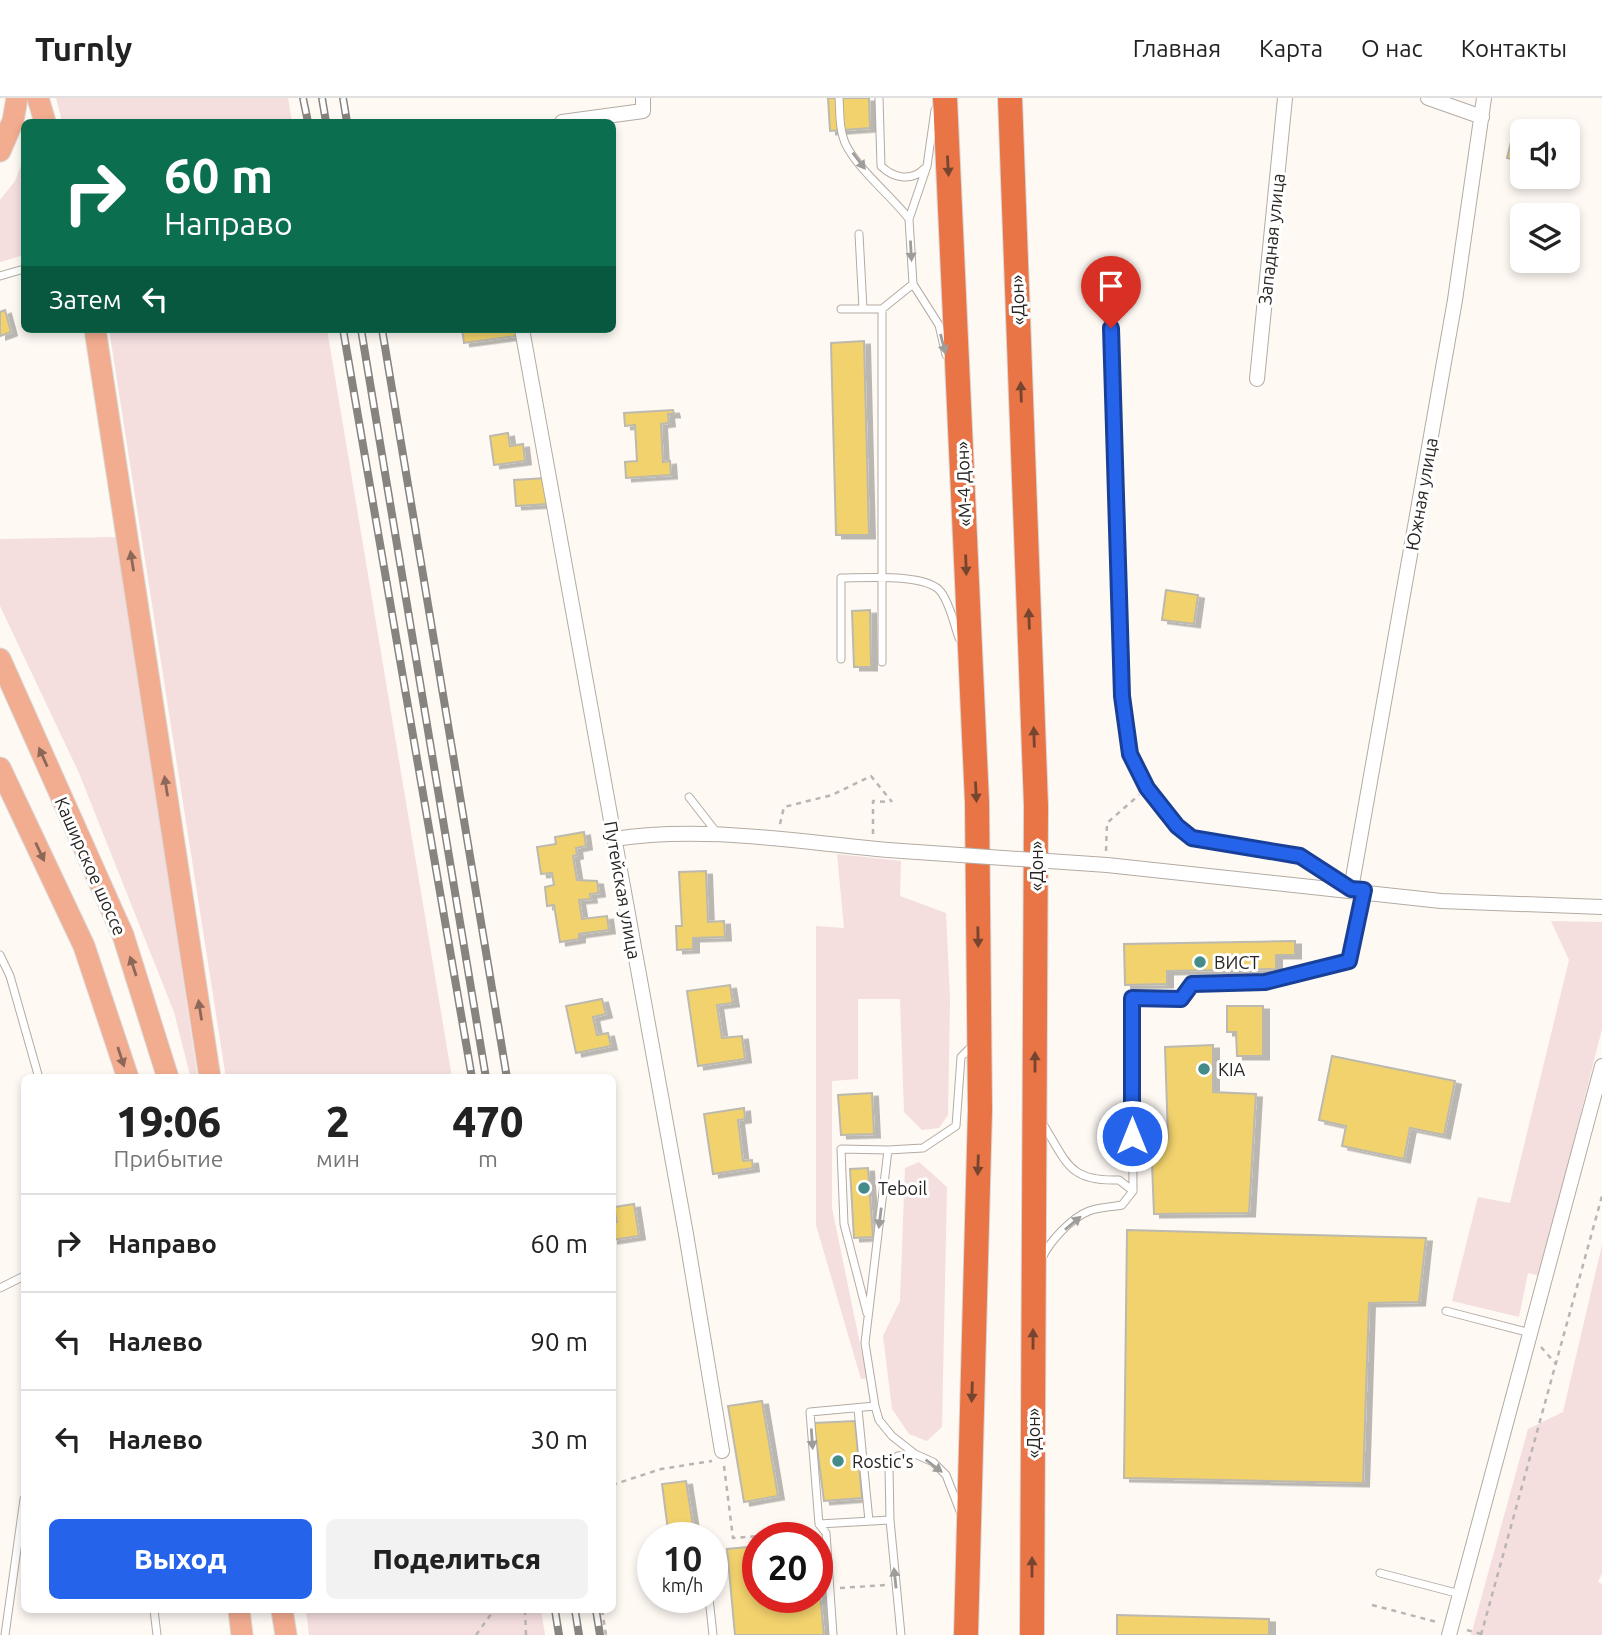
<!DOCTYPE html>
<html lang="ru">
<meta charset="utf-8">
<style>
body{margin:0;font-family:Ubuntu,sans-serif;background:#f2f2f2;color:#222;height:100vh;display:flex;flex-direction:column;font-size:26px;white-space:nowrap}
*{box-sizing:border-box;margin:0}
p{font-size:23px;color:#767676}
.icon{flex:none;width:38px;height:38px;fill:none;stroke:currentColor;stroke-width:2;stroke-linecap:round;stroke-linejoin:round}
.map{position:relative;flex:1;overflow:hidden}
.panel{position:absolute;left:21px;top:976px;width:595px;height:539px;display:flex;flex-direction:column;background:#fff;border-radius:10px;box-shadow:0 4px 10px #0003}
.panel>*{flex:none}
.top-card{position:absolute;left:21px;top:21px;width:595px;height:214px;border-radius:10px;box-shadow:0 4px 10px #0003;background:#0b6e4f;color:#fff;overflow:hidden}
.fabs{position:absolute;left:1510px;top:21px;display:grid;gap:14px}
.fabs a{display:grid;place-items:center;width:70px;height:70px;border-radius:10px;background:#fff;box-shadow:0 4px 10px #0003;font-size:35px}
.speed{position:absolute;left:637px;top:1424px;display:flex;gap:14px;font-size:35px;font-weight:700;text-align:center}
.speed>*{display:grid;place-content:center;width:91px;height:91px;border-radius:50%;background:#fff;box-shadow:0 4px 10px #0003;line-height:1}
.speed small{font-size:18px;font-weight:400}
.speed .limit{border:10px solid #d22;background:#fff;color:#111}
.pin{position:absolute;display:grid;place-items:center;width:60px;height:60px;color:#fff;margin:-72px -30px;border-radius:50% 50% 50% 0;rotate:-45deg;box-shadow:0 0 7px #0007}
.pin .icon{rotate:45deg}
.me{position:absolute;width:77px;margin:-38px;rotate:0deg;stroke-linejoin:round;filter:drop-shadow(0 0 5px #0008)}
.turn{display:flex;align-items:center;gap:24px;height:147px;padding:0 28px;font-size:32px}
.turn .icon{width:91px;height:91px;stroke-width:2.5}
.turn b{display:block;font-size:49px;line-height:60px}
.then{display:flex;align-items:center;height:66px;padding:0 28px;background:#0003;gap:14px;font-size:26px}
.eta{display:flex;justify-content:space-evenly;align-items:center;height:119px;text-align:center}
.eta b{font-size:42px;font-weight:800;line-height:49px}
.primary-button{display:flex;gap:14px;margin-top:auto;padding:14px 28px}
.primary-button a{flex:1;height:80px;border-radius:10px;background:#2563eb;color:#fff;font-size:28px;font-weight:800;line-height:80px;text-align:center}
.primary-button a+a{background:#f2f2f2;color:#222}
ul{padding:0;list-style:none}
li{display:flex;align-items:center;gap:21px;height:98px;padding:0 28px;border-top:2px solid #e0e0e0}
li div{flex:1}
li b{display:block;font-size:26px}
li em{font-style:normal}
header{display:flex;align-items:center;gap:42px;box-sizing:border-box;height:98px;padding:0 35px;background:#fff;border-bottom:2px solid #e0e0e0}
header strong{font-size:33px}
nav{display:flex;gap:38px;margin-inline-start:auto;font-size:24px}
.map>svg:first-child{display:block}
.green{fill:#f4dede}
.building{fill:#f2d26d;stroke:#bcb9af;stroke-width:2;filter:url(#shadow)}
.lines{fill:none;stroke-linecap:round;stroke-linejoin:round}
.lane-casing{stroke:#b4aba3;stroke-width:9}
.street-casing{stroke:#b4aba3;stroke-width:16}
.primary-casing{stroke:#d8d8d7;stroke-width:23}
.highway-casing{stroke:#d8d8d7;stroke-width:26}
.path{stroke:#bab5b0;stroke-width:2.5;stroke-dasharray:5 5;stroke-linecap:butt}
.lane{stroke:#fff;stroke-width:7}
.street{stroke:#fff;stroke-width:14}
.primary{stroke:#f2ac90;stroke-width:21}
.highway{stroke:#e97446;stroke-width:24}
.rail-casing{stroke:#87837e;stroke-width:8}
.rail{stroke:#fff;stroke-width:5;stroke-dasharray:16;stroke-linecap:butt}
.street-bridge-casing{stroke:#b4aba3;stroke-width:16;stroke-linecap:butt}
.street-bridge{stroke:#fff;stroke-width:14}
.oneway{fill:#9e9d9c}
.oneway2{fill:#754530}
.oneway3{fill:#8d6859}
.route-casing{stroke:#184099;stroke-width:18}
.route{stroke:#2563eb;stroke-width:12}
.poi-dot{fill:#448c8a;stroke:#fff;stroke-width:2.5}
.labels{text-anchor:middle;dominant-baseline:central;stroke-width:6;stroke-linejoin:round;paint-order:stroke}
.street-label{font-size:18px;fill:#282522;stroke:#fff}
.poi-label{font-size:18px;fill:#282522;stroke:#fff;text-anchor:start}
</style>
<header>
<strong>Turnly</strong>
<nav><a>Главная</a><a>Карта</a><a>О нас</a><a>Контакты</a></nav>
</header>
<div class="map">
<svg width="1602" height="1537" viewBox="0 0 1602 1537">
<defs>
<filter id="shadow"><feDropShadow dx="6" dy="3.5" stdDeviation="0" flood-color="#0004"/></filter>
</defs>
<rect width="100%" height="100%" fill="#fef9f3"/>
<path class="green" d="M56 0H288L292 24H62Z
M24 60V157L0 164V102L15 83Z
M109 231H327L452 980H226Z
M118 439 197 975 194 980 190 977 174 914 79 675 0 508V441Z
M837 756 901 763 900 798 946 815 950 901 948 1017 939 1030 922 1032 904 1014 900 901H858V981L832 983V1110L867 1280 861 1281 816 1127V828L844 830Z
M1551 823 1602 824V931L1540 1178 1528 1175 1519 1219 1452 1203 1478 1099 1510 1105 1569 862Z
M919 1064 947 1089 942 1329 927 1343 909 1336 892 1311 883 1238 900 1203 905 1070Z
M1602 1147V1475L1598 1484 1602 1486V1537H1471L1528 1331 1563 1314Z
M306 1512H541L545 1537H309Z"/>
<path class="building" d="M828 0H869L870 30 830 33Z
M1512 40 1522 42V63L1507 60Z
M5 212 11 234 0 238V214Z
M462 231H515L516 238 464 245Z
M864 243 869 437H836L831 245Z
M673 312 674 316H668L669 325 661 326 663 364 670 363 671 377 626 380 625 364 637 363 635 327 625 328 624 315Z
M508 335 510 348 523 346 525 363 494 367 490 338Z
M546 380 548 406 516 408 514 382Z
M1166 492 1198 497 1194 526 1162 522Z
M870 512 871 569H854L852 513Z
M584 734 586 748 576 750 577 757 573 758 577 782 597 783 599 795 590 796 591 801 579 802 582 821 607 818 609 832 579 836V841L560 844 554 807 547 808 545 789 554 787 552 775 541 776 537 749 556 746 555 739Z
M706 773 708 824 724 823 725 839 693 840V851L677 852 676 828H682L679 774Z
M1295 843V857H1276V871L1167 873V886L1125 887 1124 846Z
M730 887 733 905 717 907 722 940 742 938 745 961 698 968 687 893Z
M602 901 606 916 593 919 597 937 608 935 611 948 576 955 566 908Z
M1227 908H1263V958H1237L1236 934H1227Z
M1213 947V994L1256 996 1249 1115 1154 1116 1151 1041 1168 1040 1165 949Z
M1332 958 1455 983 1444 1037 1410 1030 1404 1061 1342 1048 1346 1028 1319 1022Z
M872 995 874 1036 841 1037 838 997Z
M744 1010 745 1021 738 1022 743 1063 752 1062 753 1070 713 1076 704 1016Z
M868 1070 873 1139 854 1140 850 1071Z
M634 1106 639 1138 612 1142V1125L617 1124 614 1109Z
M1127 1132 1426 1140 1419 1204 1369 1205 1363 1385 1124 1380Z
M762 1303 778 1398 744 1404 728 1308Z
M855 1323 862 1400 824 1403 814 1325Z
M686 1383 695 1440H669L662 1386Z
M758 1448V1500H817V1465L824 1537H735L727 1451Z
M1117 1517 1269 1521V1537H1117Z"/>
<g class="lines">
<defs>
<path id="lane" d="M839 0C840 12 839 27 843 39 849 64 893 99 909 121
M879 0 881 68C893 80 911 84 924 71
M935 12 927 68 909 121 913 186 939 227 946 257
M859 136 863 211
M0 178 24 171
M1110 203 1122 598 1131 656 1147 690 1177 728 1193 740 1300 758 1351 790
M841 211H882L913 186
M882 211V564
M841 561V480C864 480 927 475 941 494 950 506 954 526 959 540
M689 699 717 735
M0 857 10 878 39 980
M1043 1026C1067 1065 1069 1084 1119 1082L1133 1093
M1042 1160C1050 1143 1071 1120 1089 1113 1099 1109 1112 1109 1122 1107L1133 1093 1132 900 1181 901 1192 886 1265 885 1349 863 1364 793
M0 1190 24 1178
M1446 1213 1530 1235
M867 1215 844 1126 841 1051 888 1052
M858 1311 869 1423
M960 1413 946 1377 933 1364 915 1356 892 1338 879 1322 875 1308 865 1245 888 1052 923 1050 956 1028 961 959 972 948
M890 1422 901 1537
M819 1426 890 1422 889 1371 898 1358 915 1356
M1380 1475 1460 1496
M709 1500 713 1537
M154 1512 157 1537
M5 1537 24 1401
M833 1537 826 1435 819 1426 810 1314 875 1308"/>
<path id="street" d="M1428 0 1482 19
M562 24 643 13V0
M522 231 686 1136 722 1353
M1257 281 1285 0
M614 741C704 727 797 744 888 752
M1107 767 1441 803 1602 809
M1351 791 1455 202 1484 0
M1449 1537 1602 968"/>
<path id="primary" d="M38 0 45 24
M0 53 13 23 17 0
M95 231 210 980
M0 561 123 837 168 980
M0 670 84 848 128 980
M239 1512 242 1537
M282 1512 286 1537"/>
<path id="highway" d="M945 0 977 704 980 1012 966 1537
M1010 0 1036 708 1032 1537"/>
</defs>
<use href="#lane" class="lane-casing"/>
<use href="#street" class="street-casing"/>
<use href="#primary" class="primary-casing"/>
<use href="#highway" class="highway-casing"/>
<path class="path" d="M780 726 784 709 832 697 871 678 892 704
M873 736V703L890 704
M1106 753 1107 725 1139 697
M1541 1249 1555 1265
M724 1368 733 1440 812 1434
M612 1387 661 1371 712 1363
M840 1490 886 1487
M1372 1507 1437 1524
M525 1512 526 1537
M602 1512 606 1537
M1467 1532 1481 1536
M476 1537 494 1512
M1481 1537 1602 1098"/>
<use href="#lane" class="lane"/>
<use href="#street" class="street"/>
<use href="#primary" class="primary"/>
<use href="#highway" class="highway"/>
<defs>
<path id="rail" d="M303 0 308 24
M322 0 326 24
M343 0 347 24
M343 231 472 980
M361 231 486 980
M382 231 507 980
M555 1512 559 1537
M575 1512 579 1537
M596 1512 600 1537"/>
</defs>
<use href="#rail" class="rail-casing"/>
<use href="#rail" class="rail"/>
<defs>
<path id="street-bridge" d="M888 752 1107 767"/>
</defs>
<use href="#street-bridge" class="street-bridge-casing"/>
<use href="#street-bridge" class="street-bridge"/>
</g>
<defs><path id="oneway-solid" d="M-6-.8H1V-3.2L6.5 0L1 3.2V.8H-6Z" transform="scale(1.75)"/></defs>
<g class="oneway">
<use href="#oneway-solid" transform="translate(859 63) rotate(53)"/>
<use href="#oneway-solid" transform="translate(911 153) rotate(87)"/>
<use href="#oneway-solid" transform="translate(943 246) rotate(76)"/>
<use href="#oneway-solid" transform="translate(880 1120) rotate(97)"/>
<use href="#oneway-solid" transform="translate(1073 1125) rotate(-40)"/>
<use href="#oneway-solid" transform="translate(812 1341) rotate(86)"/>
<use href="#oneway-solid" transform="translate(934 1368) rotate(37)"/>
<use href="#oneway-solid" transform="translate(895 1480) rotate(-96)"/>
</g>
<g class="oneway2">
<use href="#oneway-solid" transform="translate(948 68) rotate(87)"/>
<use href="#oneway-solid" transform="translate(1021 294) rotate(-92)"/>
<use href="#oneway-solid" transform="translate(966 467) rotate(88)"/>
<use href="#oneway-solid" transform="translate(1029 521) rotate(-92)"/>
<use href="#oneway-solid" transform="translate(1034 639) rotate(-92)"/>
<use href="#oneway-solid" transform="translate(976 694) rotate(87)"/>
<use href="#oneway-solid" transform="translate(978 839) rotate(89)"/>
<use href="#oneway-solid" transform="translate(1035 964) rotate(-90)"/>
<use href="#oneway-solid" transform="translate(978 1067) rotate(92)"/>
<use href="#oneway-solid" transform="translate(1033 1241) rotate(-90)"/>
<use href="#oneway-solid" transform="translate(972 1294) rotate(92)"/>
<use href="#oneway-solid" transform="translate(1032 1469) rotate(-90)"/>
</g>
<g class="oneway3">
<use href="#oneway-solid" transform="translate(132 463) rotate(-99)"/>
<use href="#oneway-solid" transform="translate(43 659) rotate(-114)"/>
<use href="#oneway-solid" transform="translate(166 688) rotate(-99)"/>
<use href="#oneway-solid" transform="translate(40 754) rotate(65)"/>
<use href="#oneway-solid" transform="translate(133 868) rotate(-108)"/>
<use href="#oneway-solid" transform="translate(200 912) rotate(-99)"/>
<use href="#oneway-solid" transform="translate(121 959) rotate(72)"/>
</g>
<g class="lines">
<defs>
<path id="route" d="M1111 230 1122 598 1130 656 1147 690 1177 728 1192 740 1300 758 1351 791 1364 792 1349 863 1265 884 1192 886 1181 901 1132 900V1038"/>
</defs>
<use href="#route" class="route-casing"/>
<use href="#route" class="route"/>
</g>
<g class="poi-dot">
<circle cx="1200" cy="864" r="7"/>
<circle cx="1204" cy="971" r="7"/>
<circle cx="864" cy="1090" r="7"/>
<circle cx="838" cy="1363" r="7"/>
</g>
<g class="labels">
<g class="street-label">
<text transform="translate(1271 141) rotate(-84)">Западная улица</text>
<text transform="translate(1017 202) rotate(-92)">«Дон»</text>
<text transform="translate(963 386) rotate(-92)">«М-4 Дон»</text>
<text transform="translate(1421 396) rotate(-80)">Южная улица</text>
<text transform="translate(91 768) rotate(66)">Каширское шоссе</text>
<text transform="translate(1036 768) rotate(-90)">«Дон»</text>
<text transform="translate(623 792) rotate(80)">Путейская улица</text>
<text transform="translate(1033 1335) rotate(-90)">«Дон»</text>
</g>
<g class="poi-label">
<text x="1214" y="864">ВИСТ</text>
<text x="1218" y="971">KIA</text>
<text x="878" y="1090">Teboil</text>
<text x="852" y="1363">Rostic's</text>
</g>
</g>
</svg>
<div class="fabs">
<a><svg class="icon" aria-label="sound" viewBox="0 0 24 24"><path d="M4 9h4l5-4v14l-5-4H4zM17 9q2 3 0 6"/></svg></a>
<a><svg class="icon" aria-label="layers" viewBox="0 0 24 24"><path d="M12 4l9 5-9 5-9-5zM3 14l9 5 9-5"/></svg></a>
</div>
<div class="speed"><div>10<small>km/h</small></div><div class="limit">20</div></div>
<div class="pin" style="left:1111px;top:230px;background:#d93025"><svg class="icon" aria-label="arrive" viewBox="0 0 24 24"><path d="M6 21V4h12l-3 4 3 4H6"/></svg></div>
<svg class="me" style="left:1132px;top:1038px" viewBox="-20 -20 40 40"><circle r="17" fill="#2563eb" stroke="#fff" stroke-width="3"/><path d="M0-11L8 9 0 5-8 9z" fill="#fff"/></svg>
<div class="top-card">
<div class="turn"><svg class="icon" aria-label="right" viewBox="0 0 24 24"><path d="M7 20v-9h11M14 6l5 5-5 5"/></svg><div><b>60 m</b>Направо</div></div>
<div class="then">Затем<svg class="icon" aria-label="left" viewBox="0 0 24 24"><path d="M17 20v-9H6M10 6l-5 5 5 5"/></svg></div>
</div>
<section class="panel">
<div class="eta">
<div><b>19:06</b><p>Прибытие</p></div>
<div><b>2</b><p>мин</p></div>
<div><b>470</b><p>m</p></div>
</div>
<ul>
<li><svg class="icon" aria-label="right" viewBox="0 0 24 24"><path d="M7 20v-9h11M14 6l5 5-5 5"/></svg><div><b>Направо</b></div><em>60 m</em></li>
<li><svg class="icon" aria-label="left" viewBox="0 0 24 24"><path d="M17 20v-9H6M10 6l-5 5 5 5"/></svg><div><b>Налево</b></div><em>90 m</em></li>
<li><svg class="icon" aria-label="left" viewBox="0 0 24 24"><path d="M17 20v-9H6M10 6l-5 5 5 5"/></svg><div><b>Налево</b></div><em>30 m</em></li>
</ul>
<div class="primary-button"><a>Выход</a><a>Поделиться</a></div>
</section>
</div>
